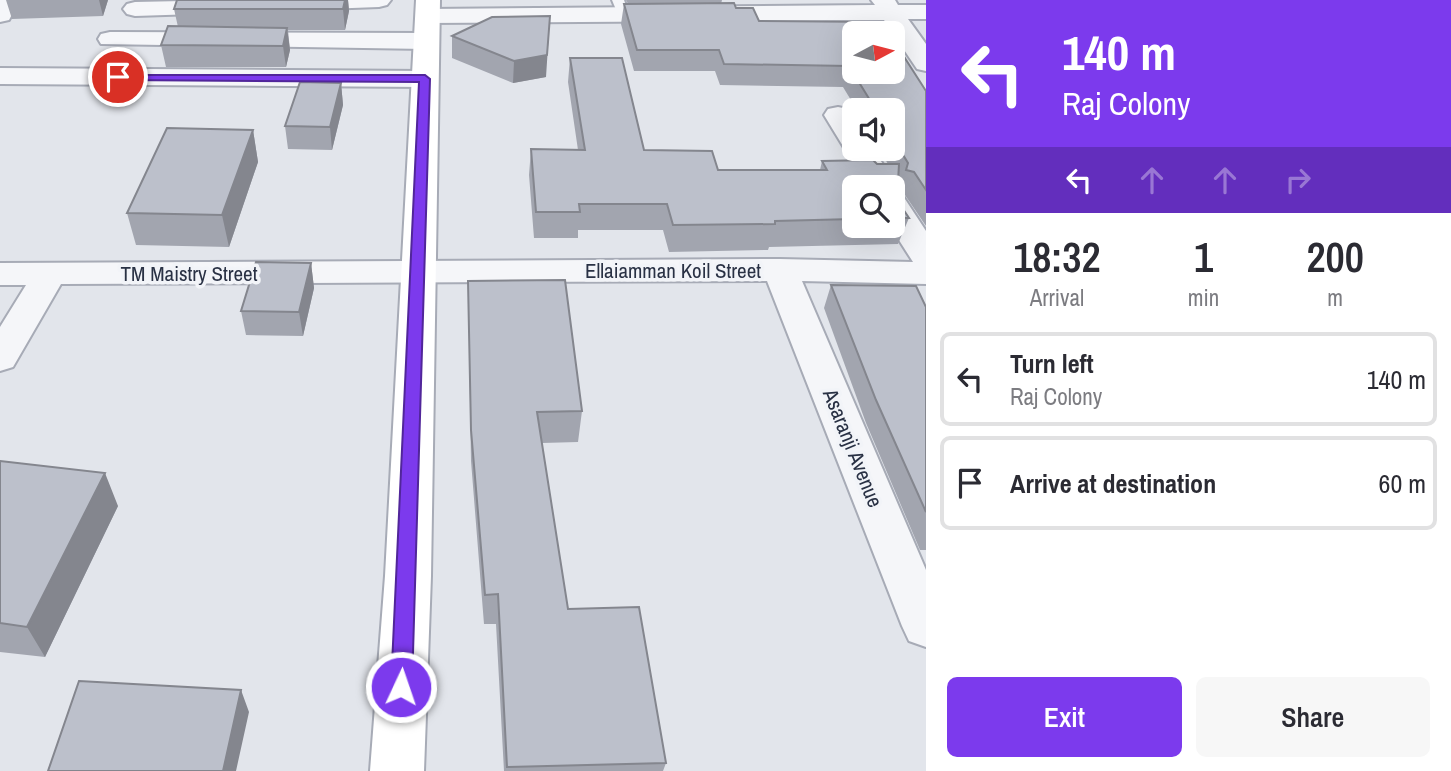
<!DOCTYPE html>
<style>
body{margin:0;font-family:"Archivo Narrow",sans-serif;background:#f7f7f7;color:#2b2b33;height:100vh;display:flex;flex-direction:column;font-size:26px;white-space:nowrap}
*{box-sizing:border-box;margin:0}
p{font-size:23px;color:#7c7c81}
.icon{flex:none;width:38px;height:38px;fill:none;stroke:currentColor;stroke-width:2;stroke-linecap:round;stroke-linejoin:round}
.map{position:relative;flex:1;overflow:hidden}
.panel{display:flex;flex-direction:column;background:#fff;width:525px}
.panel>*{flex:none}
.hud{background:#7c3aed;color:#fff;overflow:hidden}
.needle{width:46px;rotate:83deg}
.fabs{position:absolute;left:842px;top:21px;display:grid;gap:14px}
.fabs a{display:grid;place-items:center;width:63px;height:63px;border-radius:10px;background:#fff;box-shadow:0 7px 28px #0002;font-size:35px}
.pin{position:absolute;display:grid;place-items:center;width:60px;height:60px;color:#fff;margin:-30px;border:4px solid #fff;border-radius:50%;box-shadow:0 2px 7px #0007}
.me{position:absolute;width:77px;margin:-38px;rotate:3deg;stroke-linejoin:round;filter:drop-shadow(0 0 5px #0008)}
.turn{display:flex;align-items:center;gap:24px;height:147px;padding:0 21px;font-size:32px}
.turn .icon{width:91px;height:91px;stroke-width:2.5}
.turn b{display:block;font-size:49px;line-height:60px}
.lanes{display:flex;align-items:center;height:66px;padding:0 21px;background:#0003;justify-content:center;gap:35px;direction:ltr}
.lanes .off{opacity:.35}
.eta{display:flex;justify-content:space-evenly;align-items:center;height:119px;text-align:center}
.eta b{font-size:42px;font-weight:600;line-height:49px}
.primary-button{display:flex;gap:14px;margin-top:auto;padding:14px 21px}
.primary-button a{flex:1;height:80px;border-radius:10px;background:#7c3aed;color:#fff;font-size:28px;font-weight:600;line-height:80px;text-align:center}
.primary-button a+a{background:#f7f7f7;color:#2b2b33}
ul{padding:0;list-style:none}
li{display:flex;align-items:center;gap:21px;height:94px;margin:0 14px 10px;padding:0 7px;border:4px solid #e1e1e2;border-radius:10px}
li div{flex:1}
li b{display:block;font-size:26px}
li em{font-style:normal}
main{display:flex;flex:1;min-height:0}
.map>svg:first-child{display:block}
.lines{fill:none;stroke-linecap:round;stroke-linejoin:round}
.service-casing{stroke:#a7abb6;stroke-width:4}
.minor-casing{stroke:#a7abb6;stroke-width:4}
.secondary-casing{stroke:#a7abb6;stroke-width:4}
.service{fill:#f5f6f9;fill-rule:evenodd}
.minor{fill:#f5f6f9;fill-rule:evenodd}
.secondary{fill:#fff;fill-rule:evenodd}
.wall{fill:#a2a5af;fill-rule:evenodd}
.shaded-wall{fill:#84868e}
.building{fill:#bcc0cb;stroke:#84868e;stroke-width:2}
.route{fill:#7c3aed;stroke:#51269a;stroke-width:2}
.labels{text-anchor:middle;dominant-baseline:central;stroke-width:7;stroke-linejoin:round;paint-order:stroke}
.street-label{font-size:21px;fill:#293144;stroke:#f2f4f8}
</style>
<main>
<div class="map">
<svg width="926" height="771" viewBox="0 0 926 771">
<rect width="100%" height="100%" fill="#e2e5eb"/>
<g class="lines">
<defs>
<path id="service" d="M612 0H624L629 14 627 17H619Z"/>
<path id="minor" d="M0 0H20L9 20 0 22Z
M231 0 239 6 235 11 227 13 135 16 127 14 123 9 127 4 135 2Z
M288 0H391L387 5 379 7 298 10 290 8 286 3Z
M871 0H895L898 5H926V19H908L926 44V71L917 69 884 20 428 23 419 21 416 16 419 11 428 9 875 5Z
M110 32 426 33 435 36 439 41 435 46 426 49 101 44 98 39 101 34Z
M0 68 425 71 434 73 438 79 434 85 425 87 0 84Z
M838 107 848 109 854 118V149H873L898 187 893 194 903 196 926 231V284L802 281 926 570V647L909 641 902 626 767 281 61 284 13 367 0 371V327L26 285H0V263L780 259 913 262 890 226H892V187H868L824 115 828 109Z"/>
<path id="secondary" d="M416 0H440L431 576 424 771H370L385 576Z"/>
</defs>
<use href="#service" class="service-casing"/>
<use href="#minor" class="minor-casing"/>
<use href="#secondary" class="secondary-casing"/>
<use href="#service" class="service"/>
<use href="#minor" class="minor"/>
<use href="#secondary" class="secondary"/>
</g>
<path class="wall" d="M6 0H108L103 16 12 19Z
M177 0H348L349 11 345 30H288L290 50 286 67H166L161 45 178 27 174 9Z
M626 0H722L721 4 736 8 759 21 926 91V226L905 195 897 192 900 185 898 181 897 200 909 218 898 244 769 247 768 250 669 252 663 230H578V238H534L529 175 531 149 578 150 568 82 570 58 644 150 718 170H820L822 161 888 164 879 149H892V110H857L843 87 720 85 715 71H634L621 24 624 4H628ZM854 187H892V226H854Z
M492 17 546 77 513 83 452 58V36Z
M341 83 343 105 332 150 288 149 285 126Z
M253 130 258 162 229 247 136 245 127 213Z
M311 263 314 288 303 336 246 335 241 311Z
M468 281 582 411 578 442 542 443 568 609 666 763 663 771H504L496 624H484L471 461Z
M831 285 926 307V550H920L866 423 824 308Z
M0 461 118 506 45 657 0 652Z"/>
<path class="shaded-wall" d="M99 0H108L103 16Z
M345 0H348L349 11 345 30 343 9Z
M550 16 546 77 513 83 514 61Z
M287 28 290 50 286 67 283 46Z
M341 83 343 105 332 150 330 127Z
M253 130 258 162 229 247 222 215Z
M311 263 314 288 303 336 299 312Z
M105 473 118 506 45 657 27 627Z
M241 690 249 712 236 771H223Z"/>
<path class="building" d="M177 0H345L343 9H174Z
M734 3 736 8H753L759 21 882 22 889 33H854V72H892V38L926 91V190L914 172 906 170 908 163 892 137V110H876L849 66 724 64 719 50H637L624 4Z
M550 16 547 55 514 61 452 36 492 17Z
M168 26 287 28 283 46 161 45Z
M570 58H622L644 150 712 151 718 170H827L822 161 873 160 877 164H899L897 200 909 218H892V187H854V219L775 221V224L673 225 667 204H579L580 212H536L531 149 585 150Z
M300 82 341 83 330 127 285 126Z
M167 128 253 130 222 215 127 213Z
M256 262 311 263 299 312 241 311Z
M565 280 582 411 537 412 568 609 639 607 666 763 507 767 498 594 485 595 471 430 468 281Z
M831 285 916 286 926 307V512L876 400Z
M0 461 105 473 27 627 0 623Z
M79 681 241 690 223 771H48Z"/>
<path class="route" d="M114 75H425L430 79 412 687 409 694 401 697 394 694 391 687 419 82 118 80 112 77Z"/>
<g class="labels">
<g class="street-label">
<text x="673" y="270">Ellaiamman Koil Street</text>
<text x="189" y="273">TM Maistry Street</text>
<text transform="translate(853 448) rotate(68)">Asaranji Avenue</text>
</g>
</g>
</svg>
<div class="fabs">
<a><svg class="needle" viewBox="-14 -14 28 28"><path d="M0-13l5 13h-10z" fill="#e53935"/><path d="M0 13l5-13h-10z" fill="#7c7c81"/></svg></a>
<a><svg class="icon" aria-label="sound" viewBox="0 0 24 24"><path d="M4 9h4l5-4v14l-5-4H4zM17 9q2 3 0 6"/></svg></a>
<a><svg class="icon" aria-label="search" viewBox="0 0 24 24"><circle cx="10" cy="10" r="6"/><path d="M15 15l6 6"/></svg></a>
</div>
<div class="pin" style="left:118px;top:77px;background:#d93025"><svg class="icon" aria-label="arrive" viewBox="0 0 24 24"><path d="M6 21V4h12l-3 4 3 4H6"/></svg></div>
<svg class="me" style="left:401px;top:687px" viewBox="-20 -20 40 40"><circle r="17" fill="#7c3aed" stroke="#fff" stroke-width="3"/><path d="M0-11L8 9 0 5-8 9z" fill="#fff"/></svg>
</div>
<section class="panel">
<div class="hud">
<div class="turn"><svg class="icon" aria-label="left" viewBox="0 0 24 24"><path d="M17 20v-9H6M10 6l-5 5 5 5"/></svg><div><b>140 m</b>Raj Colony</div></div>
<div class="lanes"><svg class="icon" aria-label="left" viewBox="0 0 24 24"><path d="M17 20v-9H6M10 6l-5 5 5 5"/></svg><svg class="icon off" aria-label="ahead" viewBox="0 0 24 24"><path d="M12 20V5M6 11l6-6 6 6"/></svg><svg class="icon off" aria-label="ahead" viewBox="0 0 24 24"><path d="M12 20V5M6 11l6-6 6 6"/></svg><svg class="icon off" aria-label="right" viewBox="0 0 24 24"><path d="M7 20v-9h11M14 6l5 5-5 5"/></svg></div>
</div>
<div class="eta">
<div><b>18:32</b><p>Arrival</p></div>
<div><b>1</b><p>min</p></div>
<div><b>200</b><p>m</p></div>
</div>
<ul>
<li><svg class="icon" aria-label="left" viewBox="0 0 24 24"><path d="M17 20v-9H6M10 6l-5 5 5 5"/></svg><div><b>Turn left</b><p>Raj Colony</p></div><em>140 m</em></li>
<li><svg class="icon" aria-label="arrive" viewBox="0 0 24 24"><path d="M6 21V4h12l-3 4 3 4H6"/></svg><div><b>Arrive at destination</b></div><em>60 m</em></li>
</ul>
<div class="primary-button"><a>Exit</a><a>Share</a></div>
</section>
</main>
